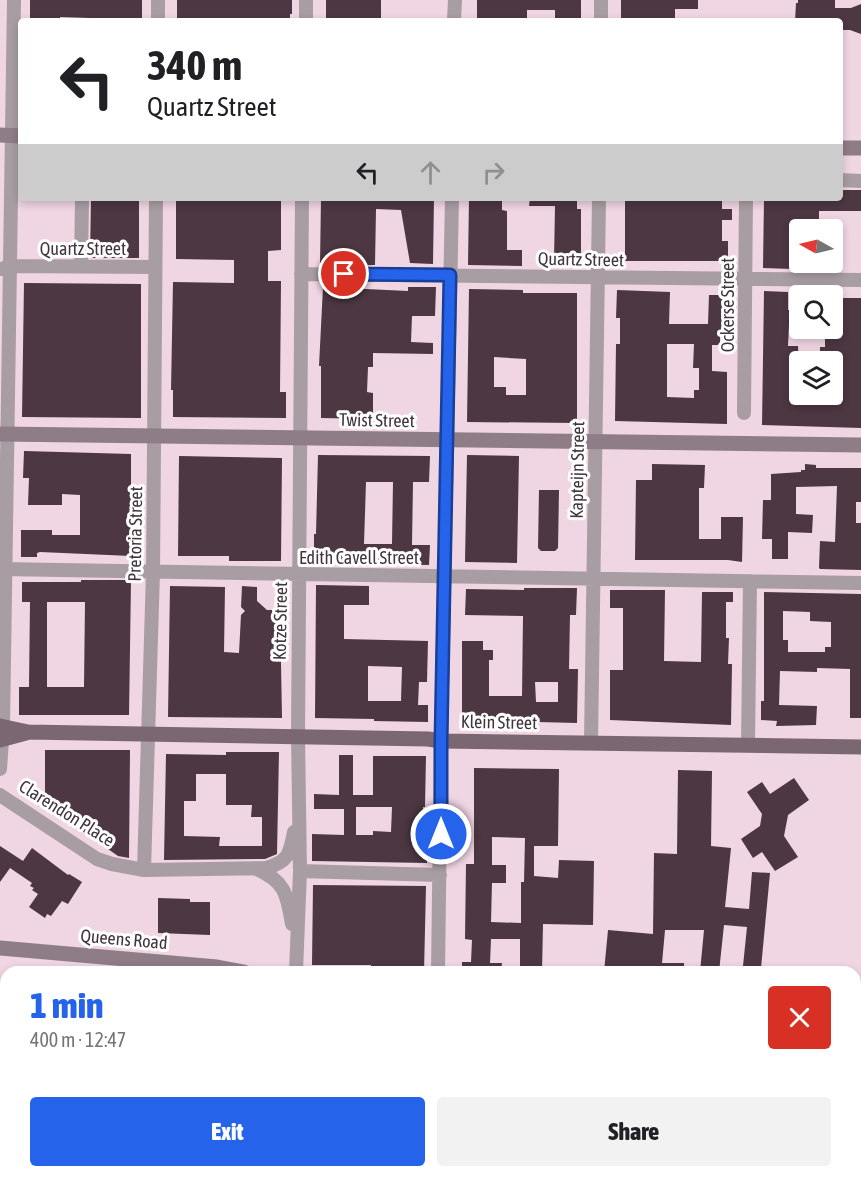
<!DOCTYPE html>
<meta charset="utf-8">
<style>
body{margin:0;font-family:"Asap Condensed",sans-serif;background:#f2f2f2;color:#202124;height:100vh;display:flex;flex-direction:column;font-size:22px;white-space:nowrap}
*{box-sizing:border-box;margin:0}
p{font-size:20px;color:#757577}
.icon{flex:none;width:33px;height:33px;fill:none;stroke:currentColor;stroke-width:2;stroke-linecap:round;stroke-linejoin:round}
.map{position:relative;flex:1;overflow:hidden}
.sheet{position:absolute;left:0px;top:966px;width:861px;height:212px;display:flex;flex-direction:column;background:#fff;border-radius:18px 18px 0 0;box-shadow:0 3px 9px #0003}
.sheet>*{flex:none}
.top-card{position:absolute;left:18px;top:18px;width:825px;height:183px;border-radius:6px;box-shadow:0 3px 9px #0003;background:#fff;color:#202124;overflow:hidden}
.needle{width:39px;rotate:278deg}
.buttons{position:absolute;left:789px;top:219px;display:grid;gap:12px}
.buttons a{display:grid;place-items:center;width:54px;height:54px;border-radius:6px;background:#fff;box-shadow:0 3px 9px #0003;font-size:30px}
.pin{position:absolute;display:grid;place-items:center;width:51px;height:51px;color:#fff;margin:-26px;border:3px solid #fff;border-radius:50%;box-shadow:0 2px 6px #0007}
.me{position:absolute;width:66px;margin:-33px;rotate:0deg;stroke-linejoin:round;filter:drop-shadow(0 0 4px #0008)}
.turn{display:flex;align-items:center;gap:21px;height:126px;padding:0 30px;font-size:27px}
.turn .icon{width:78px;height:78px;stroke-width:2.5}
.turn b{display:block;font-size:42px;line-height:51px}
.lanes{display:flex;align-items:center;height:57px;padding:0 30px;background:#0003;justify-content:center;gap:30px;direction:ltr}
.lanes .off{opacity:.35}
.round{display:grid;place-items:center;flex:none;width:63px;height:63px;border-radius:6px;background:#f2f2f2}
.headline{display:flex;align-items:center;justify-content:space-between;height:102px;padding:0 30px}
h1{font-size:36px;font-weight:800;line-height:45px;color:#2563eb}
.button{display:flex;gap:12px;margin-top:auto;padding:12px 30px}
.button a{flex:1;height:69px;border-radius:6px;background:#2563eb;color:#fff;font-size:24px;font-weight:800;line-height:69px;text-align:center}
.button a+a{background:#f2f2f2;color:#202124}
.map>svg:first-child{display:block}
.building{fill:#4c3742;fill-rule:evenodd}
.lines{fill:none;stroke-linecap:round;stroke-linejoin:round}
.street{stroke:#a89da3;stroke-width:14}
.secondary{stroke:#8e7d86;stroke-width:15}
.primary{stroke:#7b6771;stroke-width:15}
.route-casing{stroke:#184099;stroke-width:15}
.route{stroke:#2563eb;stroke-width:10}
.labels{text-anchor:middle;dominant-baseline:central;stroke-width:6;stroke-linejoin:round;paint-order:stroke}
.street-label{font-size:18px;fill:#40353b;stroke:#fff}
</style>
<div class="map">
<svg width="861" height="1177" viewBox="0 0 861 1177">
<rect width="100%" height="100%" fill="#f0d5e3"/>
<path class="building" d="M30 0H142V21H90V18L60 17V21H30Z
M177 0H292V14H290V21H177Z
M326 0H381V21H326Z
M477 0H581V21H555V10H527V21H477Z
M621 0H698V9H675V19L627 21V19H621Z
M798 0H835V8H851L861 4V34L850 30H842L840 21H795L796 3H798Z
M840 190H861V211H819V229L799 228V237H792V269L763 268 764 198H840Z
M91 198H139V258H90Z
M176 198H281V250L268 251V281H281L280 392H286V418L173 417V390H171L173 282 234 283V260L176 259Z
M321 198H434L433 264 410 263 401 210 376 209 375 265H320Z
M469 198 502 200V210L507 211V250H522V266L468 265Z
M530 198H577V209H581V266H558V261H554L555 206H529Z
M625 198H722V209H732V220H722V241H728V261H625Z
M24 283 141 284V418L22 417Z
M323 287 408 291V287H436L435 316H412L411 342 433 343V354L373 353V367H368L367 392 373 393V419L321 418V366H319Z
M469 289 523 290V293H577V423L467 422ZM494 357 526 359V395H506V387H494Z
M617 290 670 292 669 324H708L709 295H728V336H720V345H712V371L727 372V424L615 421 616 344H620V318H616ZM667 344H694L693 368H699V390H694V398L667 397Z
M764 291 788 292V310H800V325H789L788 346H798L801 404H821L822 400H824V394H832V362H820V347H825V328H832V298H861V428L762 425Z
M24 451 131 454V556L40 552 37 553V557H21V530H52V535H80V495L62 494V505H28L29 478H23Z
M318 455 430 456 429 482H413L412 545H430L429 565 314 563V534H316ZM366 482H393L392 544H364Z
M467 455 519 456 517 563 465 562Z
M179 456 282 458 281 561H229V556H178Z
M652 464 705 465 704 488H699V539H721V517H743L742 562 728 560H635L636 480H652Z
M805 464 816 465V468H861V502H856V523H861V570L820 569 819 568 820 541 835 542 837 486 796 487V514L813 515 812 533 788 532V559H772V539H762L763 500H771V474L801 472V470H805Z
M539 490H559L558 548 555 551H541L538 548Z
M81 580H131L129 715H19V687H29L30 602H22V582H81ZM47 602H85L84 687H47Z
M316 585 369 586V605H344V639L428 641 427 682H419L418 705H428V722L374 721V719L315 718ZM368 666 402 667 401 701H368Z
M170 586 225 587 224 652 239 653 241 615 245 611 241 607 242 586 257 587V601L267 610H280L282 718 168 717Z
M524 588H577L576 615H570L569 669H578L577 723 462 720V641H483V650H493V660H489V696H522L523 616 465 615 466 589 524 590ZM535 682H558V702H536Z
M610 590H665L664 661 701 662 702 592H733V602H726V638H729L728 664H732L731 725 610 720V670H623V608H610Z
M764 592 861 594V718H850V669L817 668V672L780 671 779 705 817 706 816 725 776 726 777 721 761 720V701H764ZM783 611 810 612V621L831 622V647H825V652H788V640H783Z
M45 750H130L129 858 118 856 78 828V818L63 814V810L48 807 49 799H45Z
M226 752H279L277 854 265 859 164 860 166 754 226 755ZM196 774H226V805H252L251 817H262V846H219L220 837 184 836V801H196Z
M339 755H353V795H373V756H426L425 807H423V832H427V863L312 861V834L344 835V809H314V794L339 795ZM356 807H392L391 832 373 831V835H356Z
M474 768 559 769 558 846H534V876L558 878 559 860 594 861 593 925 543 924 542 972H520V939H491L490 963H502L501 972H462V962H471L472 940 465 939 466 864H474ZM492 837 525 838 524 882H521V923L491 922 492 883H506V865H492Z
M678 770 712 771 711 846 731 848 725 907 749 909 752 872 770 873 761 968 743 966 747 927 724 925 719 972H700L704 930H665L662 963H684V972H604L608 930 653 934 654 853 677 854Z
M794 778 809 800 788 815 784 836 798 857 775 871 762 852 753 858 741 839 760 826 762 814 747 792 762 782 770 794Z
M0 846 23 861 32 848 68 875 69 874 82 882 68 904 62 901 51 916 47 914 45 918 29 907 38 894 32 890 34 888 30 886 32 883 10 868 0 882Z
M313 885 426 886 424 972H371V965H312Z
M158 898 190 899V902H210V935L158 933Z"/>
<g class="lines">
<path class="street" d="M158 21V0
M306 21V0
M454 21 455 0
M601 21V0
M840 180 861 181
M81 266 82 198
M2 269 9 266 155 267
M301 274 861 280
M744 413 746 198
M0 569 861 583
M591 743 599 198
M748 745 750 581
M0 769 3 726 14 0
M0 795 97 859 112 864 144 870 266 868C288 862 290 854 294 832
M257 869C286 882 287 895 292 924
M144 870 153 572 156 198
M300 871 440 875
M296 972 300 871 298 736 302 198
M438 972 441 741 452 198
M718 1172V1177
M290 1177V1172"/>
<path class="secondary" d="M0 135 21 136
M840 148H861
M0 434 861 445
M0 948 217 967 244 972
M855 1093H861"/>
<path class="primary" d="M0 726 28 732 428 739 441 741 861 747
M0 740 26 733"/>
</g>
<g class="lines">
<defs>
<path id="route" d="M344 274 450 275 441 741V834"/>
</defs>
<use href="#route" class="route-casing"/>
<use href="#route" class="route"/>
</g>
<g class="labels">
<g class="street-label">
<text x="83" y="248">Quartz Street</text>
<text transform="translate(581 259) rotate(1)">Quartz Street</text>
<text transform="translate(727 305) rotate(-90)">Ockerse Street</text>
<text transform="translate(377 420) rotate(1)">Twist Street</text>
<text transform="translate(577 470) rotate(-89)">Kapteijn Street</text>
<text transform="translate(135 534) rotate(-89)">Pretoria Street</text>
<text x="359" y="557">Edith Cavell Street</text>
<text transform="translate(280 621) rotate(-89)">Kotze Street</text>
<text transform="translate(499 722) rotate(1)">Klein Street</text>
<text transform="translate(67 813) rotate(32)">Clarendon Place</text>
<text transform="translate(124 939) rotate(5)">Queens Road</text>
</g>
</g>
</svg>
<div class="buttons">
<a><svg class="needle" viewBox="-14 -14 28 28"><path d="M0-13l5 13h-10z" fill="#e53935"/><path d="M0 13l5-13h-10z" fill="#757577"/></svg></a>
<a><svg class="icon" aria-label="search" viewBox="0 0 24 24"><circle cx="10" cy="10" r="6"/><path d="M15 15l6 6"/></svg></a>
<a><svg class="icon" aria-label="layers" viewBox="0 0 24 24"><path d="M12 4l9 5-9 5-9-5zM3 14l9 5 9-5"/></svg></a>
</div>
<div class="pin" style="left:344px;top:274px;background:#d93025"><svg class="icon" aria-label="arrive" viewBox="0 0 24 24"><path d="M6 21V4h12l-3 4 3 4H6"/></svg></div>
<svg class="me" style="left:441px;top:834px" viewBox="-20 -20 40 40"><circle r="17" fill="#2563eb" stroke="#fff" stroke-width="3"/><path d="M0-11L8 9 0 5-8 9z" fill="#fff"/></svg>
<div class="top-card">
<div class="turn"><svg class="icon" aria-label="left" viewBox="0 0 24 24"><path d="M17 20v-9H6M10 6l-5 5 5 5"/></svg><div><b>340 m</b>Quartz Street</div></div>
<div class="lanes"><svg class="icon" aria-label="left" viewBox="0 0 24 24"><path d="M17 20v-9H6M10 6l-5 5 5 5"/></svg><svg class="icon off" aria-label="ahead" viewBox="0 0 24 24"><path d="M12 20V5M6 11l6-6 6 6"/></svg><svg class="icon off" aria-label="right" viewBox="0 0 24 24"><path d="M7 20v-9h11M14 6l5 5-5 5"/></svg></div>
</div>
<section class="sheet">
<div class="headline"><div><h1>1 min</h1><p>400 m · 12:47</p></div><a class="round" style="background:#d93025;color:#fff"><svg class="icon" aria-label="close" viewBox="0 0 24 24"><path d="M6 6l12 12M18 6L6 18"/></svg></a></div>
<div class="button"><a>Exit</a><a>Share</a></div>
</section>
</div>
